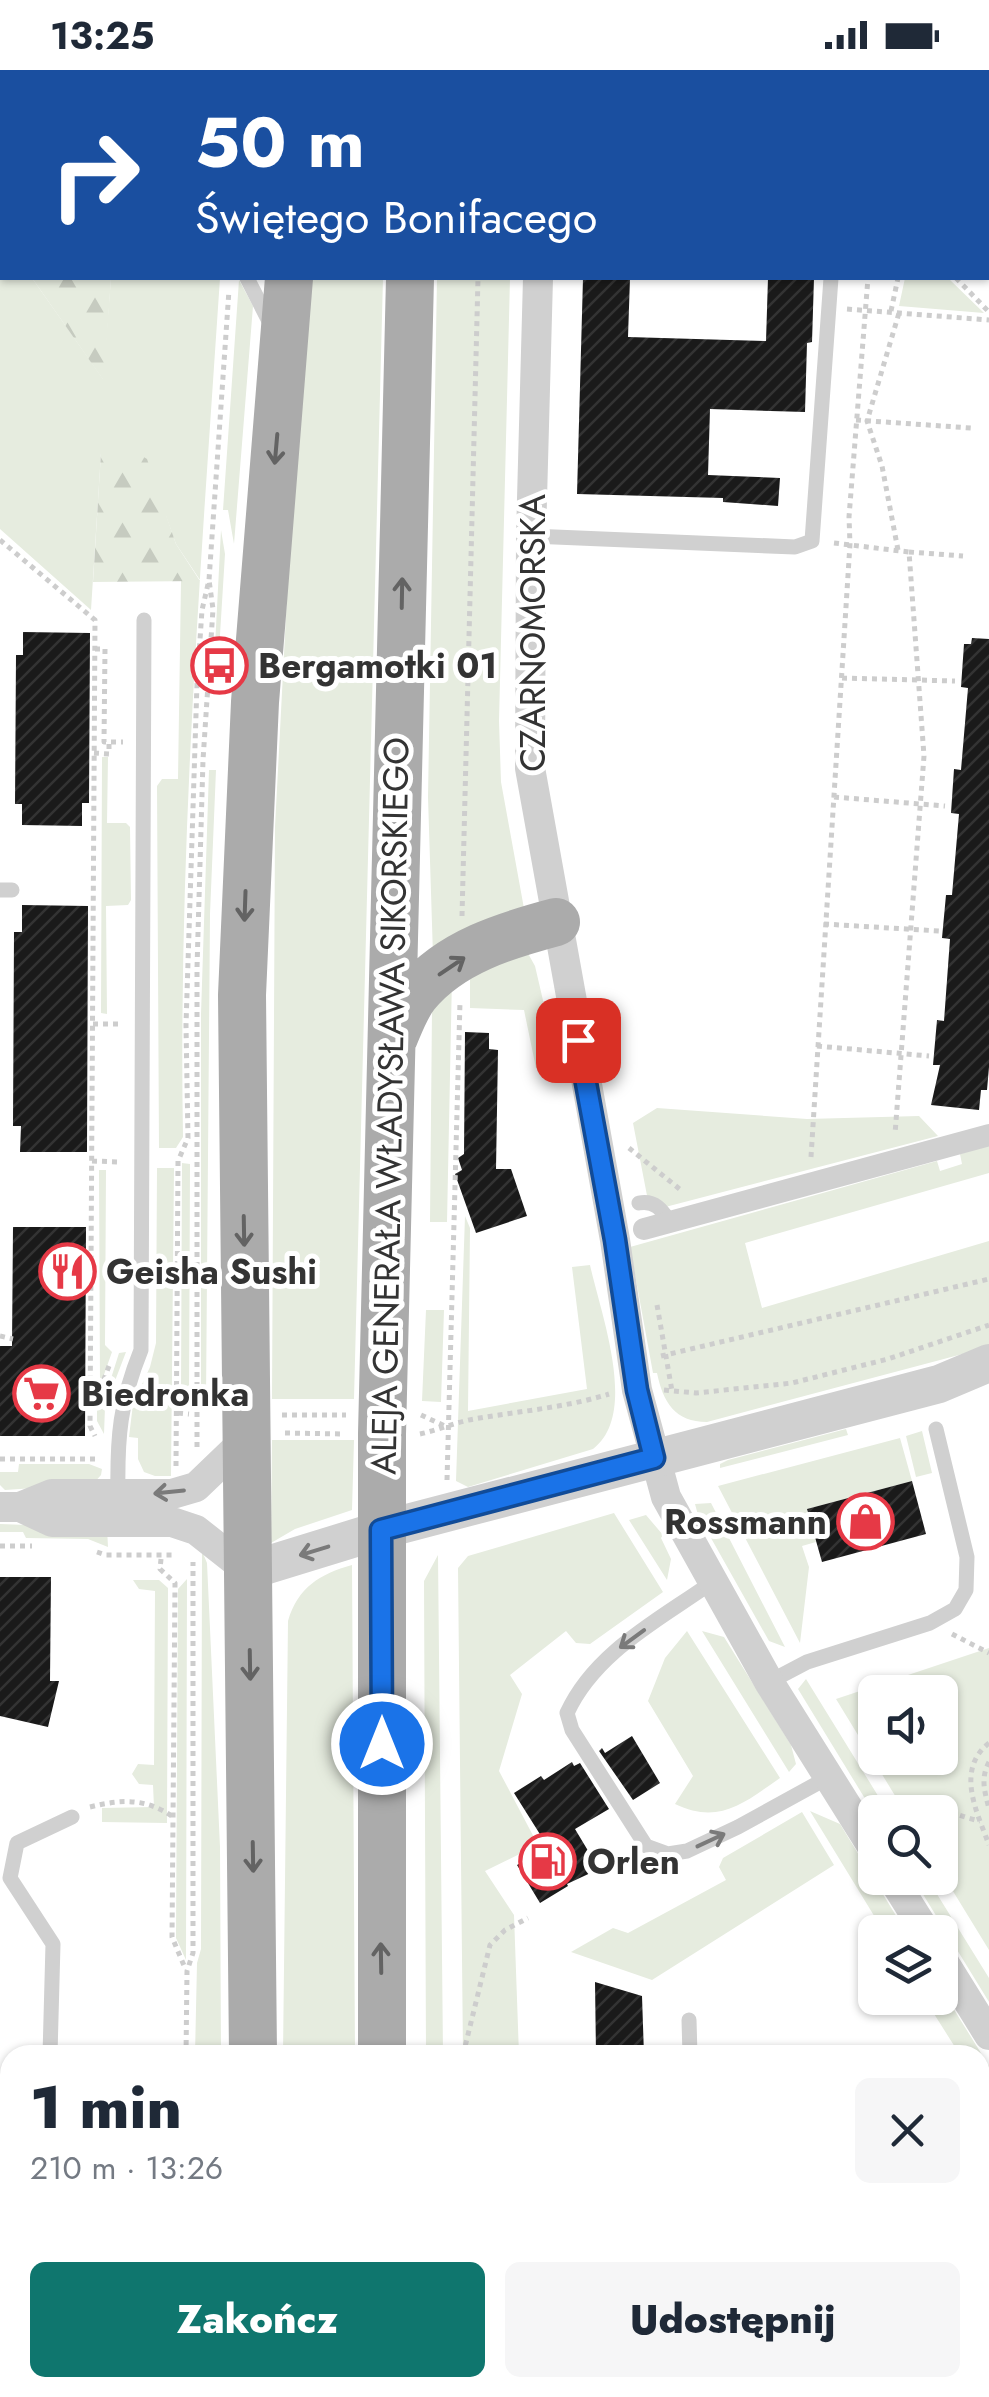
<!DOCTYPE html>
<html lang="pl">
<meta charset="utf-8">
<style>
body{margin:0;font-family:Jost,sans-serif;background:#f6f6f7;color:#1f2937;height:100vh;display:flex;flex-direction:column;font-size:38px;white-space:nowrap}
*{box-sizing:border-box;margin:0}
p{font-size:32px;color:#747a83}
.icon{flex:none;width:55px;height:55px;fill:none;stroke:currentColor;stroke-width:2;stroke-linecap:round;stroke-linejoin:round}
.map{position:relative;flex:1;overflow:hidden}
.panel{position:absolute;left:0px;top:1975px;width:990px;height:352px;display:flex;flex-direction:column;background:#fff;border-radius:30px 30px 0 0;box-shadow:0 2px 8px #0004}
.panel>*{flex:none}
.banner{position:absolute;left:0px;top:0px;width:990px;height:210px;box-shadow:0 2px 8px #0004;background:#1a4fa0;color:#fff;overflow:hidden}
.fabs{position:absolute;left:858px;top:1605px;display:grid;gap:20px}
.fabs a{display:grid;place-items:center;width:100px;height:100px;border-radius:15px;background:#fff;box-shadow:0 2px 8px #0004;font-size:50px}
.pin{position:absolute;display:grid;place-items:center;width:85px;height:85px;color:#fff;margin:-42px;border-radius:20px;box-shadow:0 5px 15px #0006}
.me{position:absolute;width:110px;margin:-55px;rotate:0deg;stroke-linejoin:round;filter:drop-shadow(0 0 8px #0008)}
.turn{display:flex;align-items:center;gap:35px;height:210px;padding:0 30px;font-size:45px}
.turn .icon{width:130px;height:130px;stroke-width:2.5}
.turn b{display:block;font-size:70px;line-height:85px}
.round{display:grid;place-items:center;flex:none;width:105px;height:105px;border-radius:15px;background:#f6f6f7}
.overview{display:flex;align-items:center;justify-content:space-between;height:170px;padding:0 30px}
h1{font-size:60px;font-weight:800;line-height:75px}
.action{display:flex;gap:20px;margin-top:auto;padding:20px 30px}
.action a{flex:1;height:115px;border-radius:15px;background:#0f766e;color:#fff;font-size:40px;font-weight:800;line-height:115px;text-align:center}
.action a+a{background:#f6f6f7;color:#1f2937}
.status{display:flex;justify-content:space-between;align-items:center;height:70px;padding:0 50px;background:#fff;direction:ltr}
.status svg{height:28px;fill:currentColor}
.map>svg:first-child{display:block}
.green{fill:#e6ecdf;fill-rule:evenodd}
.forest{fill:url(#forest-firs)}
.building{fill:url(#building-hatch)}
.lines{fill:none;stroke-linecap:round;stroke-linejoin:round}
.path{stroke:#cdcdcd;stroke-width:5;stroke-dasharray:5 5;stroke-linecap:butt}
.service{stroke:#d0d0d0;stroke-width:15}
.pedestrian{stroke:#d0d0d0;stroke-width:22}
.minor{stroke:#d0d0d0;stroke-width:30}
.tertiary{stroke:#d0d0d0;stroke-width:38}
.primary{stroke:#ababab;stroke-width:48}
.oneway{stroke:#636363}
.oneway2{stroke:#7a7a7a}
.route-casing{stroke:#114b97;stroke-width:25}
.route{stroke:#1a73e8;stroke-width:18}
.labels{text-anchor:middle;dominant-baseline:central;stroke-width:10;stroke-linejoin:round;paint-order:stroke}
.street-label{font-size:35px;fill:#333;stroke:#fff}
.poi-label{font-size:35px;font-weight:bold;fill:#333;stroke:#fff;text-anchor:start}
</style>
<div class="status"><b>13:25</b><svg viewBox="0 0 49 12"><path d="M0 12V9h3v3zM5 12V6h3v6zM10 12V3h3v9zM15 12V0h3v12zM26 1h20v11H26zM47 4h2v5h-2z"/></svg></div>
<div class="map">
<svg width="989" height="2327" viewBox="0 0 989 2327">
<defs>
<pattern id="forest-firs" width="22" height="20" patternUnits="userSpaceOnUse" patternTransform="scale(2.5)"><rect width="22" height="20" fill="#e6ecdf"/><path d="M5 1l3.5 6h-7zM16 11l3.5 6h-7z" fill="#c6cbc0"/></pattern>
<pattern id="building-hatch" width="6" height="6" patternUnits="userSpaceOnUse" patternTransform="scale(2.5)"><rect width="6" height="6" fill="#1a1a1a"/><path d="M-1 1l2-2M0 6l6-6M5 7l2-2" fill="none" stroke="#333"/></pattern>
</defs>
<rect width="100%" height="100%" fill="#fff"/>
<path class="green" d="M0 162 2 208H32L103 309 111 208H220C201 494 178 780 183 1067L176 1078H159L157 716 162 709H178L181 511 200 510 176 474 166 446 101 383 91 540 0 459Z
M311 208H383L354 1329H272L275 757 288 507Z
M437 208H510L499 651 501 712 525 844 433 886 428 727Z
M905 208H948L984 243 899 236Z
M239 210 253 236 234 474 228 440H223Z
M221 460 225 484 218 597 214 596Z
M102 687H108L107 753H126L130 757 131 830 128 835 106 836 107 944 101 943Z
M209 700H216L210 844 206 1329H201V944Z
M525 878 535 896 559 999 536 998 524 940 470 938V892Z
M452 907 447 1152H430L432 939Z
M657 1038 807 1049 919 1046 938 1066 650 1141 633 1053Z
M989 1075V1103L745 1173 762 1238 989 1171V1277L707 1352C675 1352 663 1332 657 1303H653L630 1177 937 1091 940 1101 962 1094 960 1084Z
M182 1093 190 1094 189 1329 186 1330 181 1325Z
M157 1098H174L171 1406H155L144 1402 138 1389V1368L129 1367 133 1334 150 1297 156 1273Z
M99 1100H106L105 1275 112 1282 100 1316Z
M465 1146 470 1158 468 1341 587 1319 572 1197 590 1195C601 1245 639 1344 593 1379L468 1417 456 1411Z
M426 1240H444L441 1332 422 1331Z
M126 1282 105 1337 104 1364 97 1351V1340L102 1337 119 1283Z
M846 1359 848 1365 720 1398V1394L728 1390Z
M922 1361 932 1403 916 1407 906 1366Z
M900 1368 912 1411 807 1439 816 1472 802 1476 809 1497 800 1573 718 1416Z
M272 1370H354L352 1440 295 1459 271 1473Z
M19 1394H89L102 1399 101 1405 93 1414 5 1420 0 1415V1402H18Z
M711 1433 785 1577 769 1571 698 1445 695 1434Z
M614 1443 663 1522 590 1574 576 1573 566 1561 510 1605 522 1624 499 1701 538 1775 485 1801 514 1845 519 1985H463L458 1498 468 1486Z
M646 1445 663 1465 661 1468 671 1489 667 1510 629 1450Z
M0 1454 107 1458 108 1477 88 1469 26 1468 23 1462H0Z
M202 1481 207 1493 220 1777 221 1985H195L197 1893 201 1879Z
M438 1485 443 1985H426L424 1511Z
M352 1495 355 1985H283L288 1551C298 1517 320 1504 352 1495Z
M187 1509 186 1890 176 1868 178 1519Z
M133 1510H159L168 1518 167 1753 102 1752V1738L154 1737 153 1715 139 1714 132 1704 138 1694 154 1695 155 1521 139 1519Z
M687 1561 780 1708C744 1733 719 1755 675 1734L693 1706 648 1631 665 1588Z
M702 1561 724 1567 791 1675 796 1694 789 1702Z
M989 1578V1880L940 1800V1742H905L836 1629ZM875 1622H940V1688H875L864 1669 875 1661Z
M806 1609 888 1742H875V1745L798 1619Z
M810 1741 840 1754 906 1862H884Z
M802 1742 834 1795 652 1910 571 1882 613 1858 628 1863 726 1810 719 1797 723 1788Z
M913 1808H927L989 1908V1932Z
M940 1917 989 1996V2031L980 2018V1985H960L924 1928H940Z
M464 2318H527L528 2327H464Z"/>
<path class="forest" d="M32 208H111L104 311Z
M131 379 147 389 176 474 200 511 93 512 101 382Z"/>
<path class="building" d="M583 208H630L628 267 766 271 768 208H814L812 272 807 273 805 342 710 339 708 405 780 408 778 436 723 432V428L577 424Z
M23 562 90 563 89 733H82V756L22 755V734H15L16 585H23Z
M972 568 989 569V997L987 1020H981L979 1040 931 1035 940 995H933L937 950 944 951 950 869 942 868 946 825H952L959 744 951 743 954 699 961 700 968 618 961 617 964 574H971Z
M22 835 88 836 87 1082H20L21 1056H13L14 862H22Z
M465 962 489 963V979L498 980 496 1099H511L527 1146 476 1163 455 1104 462 1100 458 1088 464 1084Z
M13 1157H86L85 1366H0V1276H12Z
M912 1411 926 1464 822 1492 807 1439Z
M0 1507H51L50 1611H59L48 1657 0 1646Z
M632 1666 660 1713 633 1730 599 1681 602 1678 605 1683Z
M572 1692 574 1696 580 1693 609 1739 575 1759 599 1799 567 1814 568 1816 540 1833 517 1795 548 1777 514 1723 541 1706 544 1710Z
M595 1912 642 1926 644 1985H596Z"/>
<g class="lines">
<path class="path" d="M242 2V0
M484 2V0
M881 2V0
M936 2V0
M956 208 989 242
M847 239 989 250
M891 241 898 208
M856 350 971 358
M0 470 95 550 90 1356 95 1366
M834 473 909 482 924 686 895 1064
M898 480 882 396 867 351 899 243
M909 482 963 486
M95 579H105L104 672H123
M842 608 955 611
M94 683 109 684V672
M834 727 945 736
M462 846 478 208
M824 854 939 861
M93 954H120
M817 976 929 986
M629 1078 682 1121
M811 1087 850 474 849 447 868 208
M92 1091 119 1092
M657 1235 672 1321
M0 1266 13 1269
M661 1286 989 1209
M664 1320 696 1323 792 1313 888 1289 989 1255
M93 1338 109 1296
M178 1343 189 1344
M282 1345H346
M421 1345 447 1357
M285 1363 344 1364
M420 1364C438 1360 456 1352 474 1349 519 1341 564 1338 609 1324
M197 1377V898L203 690 213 539 209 510
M0 1389H97
M176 1396 178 1091 188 1068 186 955 197 614 202 540 209 510 229 220
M447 1410 460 932
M0 1476H32
M97 1482 106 1485H175
M161 1489 160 1499 175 1513 172 1867 185 1898
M952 1564 989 1583
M989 1673C955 1700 977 1742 989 1775
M989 1692C980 1709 985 1722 989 1739
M90 1737C122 1729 146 1728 173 1747
M892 1737C921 1726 951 1745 980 1751
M186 1985 187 1901 193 1883V1492
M463 1985 490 1875 505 1860 528 1848
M530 2318V2327
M175 2327 185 2323 186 2318"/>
<path class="service" d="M841 2 842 0
M247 208 270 253
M531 466 795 477 812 471 831 208
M0 820H12
M639 1133C655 1130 662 1140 670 1152
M118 1423C117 1367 120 1332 141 1280L144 550
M711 1513C659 1550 595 1582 567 1643L572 1660 646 1776 668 1784 687 1781 738 1757 829 1707
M769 1612 807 1592 930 1553 955 1539 966 1520 967 1487 936 1359
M689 1950 690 1985
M50 1985 53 1874 10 1808 17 1773 72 1747
M32 2327 34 2318
M662 2327 665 2318"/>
<path class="pedestrian" d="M644 1159 989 1065"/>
<path class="minor" d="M543 2V0
M538 208 531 466 530 698 615 1170 637 1320 666 1427 769 1612 875 1781
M0 1437H20L52 1424H172L196 1417 246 1369
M20 1437 52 1452H172L196 1460 248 1501
M892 1808 926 1862
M940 1886 989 1965
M980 2159 989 2148
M980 2241 989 2250"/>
<path class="tertiary" d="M248 1501 381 1460 939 1314 989 1293"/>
<path class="primary" d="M302 2V0
M414 2V0
M394 967C400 953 406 936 416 924 450 882 507 865 556 852
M253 1985 242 925 255 632 289 208
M382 1985V1364L410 208
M385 2318V2327
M250 2327 251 2318"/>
</g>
<defs><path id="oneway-shaft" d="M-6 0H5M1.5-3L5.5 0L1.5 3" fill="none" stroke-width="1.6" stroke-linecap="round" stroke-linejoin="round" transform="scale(2.5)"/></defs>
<g class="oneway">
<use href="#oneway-shaft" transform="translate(276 379) rotate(95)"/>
<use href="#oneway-shaft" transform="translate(402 523) rotate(-89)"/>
<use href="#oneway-shaft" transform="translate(245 836) rotate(92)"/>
<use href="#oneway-shaft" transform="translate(452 896) rotate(-34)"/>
<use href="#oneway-shaft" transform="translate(244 1161) rotate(89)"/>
<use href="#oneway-shaft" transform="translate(250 1595) rotate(89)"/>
<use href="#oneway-shaft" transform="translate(253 1787) rotate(89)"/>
<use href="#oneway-shaft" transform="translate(381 1888) rotate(-91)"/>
</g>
<g class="oneway2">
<use href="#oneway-shaft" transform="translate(169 1422) rotate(174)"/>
<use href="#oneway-shaft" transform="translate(314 1481) rotate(163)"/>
<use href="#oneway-shaft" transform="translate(632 1569) rotate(144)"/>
<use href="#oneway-shaft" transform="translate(711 1770) rotate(-25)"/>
</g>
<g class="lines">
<defs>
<path id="route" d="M382 1674 381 1460 654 1388 637 1320 615 1170 578 970"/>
</defs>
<use href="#route" class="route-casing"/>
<use href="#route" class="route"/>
</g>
<defs>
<symbol id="bus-ring" viewBox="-11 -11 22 22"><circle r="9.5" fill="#fff" stroke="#e63946" stroke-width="1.5"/><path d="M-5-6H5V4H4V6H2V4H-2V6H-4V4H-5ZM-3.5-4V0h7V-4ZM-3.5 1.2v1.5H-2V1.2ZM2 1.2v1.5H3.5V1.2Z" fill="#e63946"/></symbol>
<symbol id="restaurant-ring" viewBox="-11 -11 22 22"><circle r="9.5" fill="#fff" stroke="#e63946" stroke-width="1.5"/><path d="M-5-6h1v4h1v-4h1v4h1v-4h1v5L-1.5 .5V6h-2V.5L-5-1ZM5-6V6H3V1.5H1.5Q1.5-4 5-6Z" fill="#e63946"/></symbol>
<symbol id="supermarket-ring" viewBox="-11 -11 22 22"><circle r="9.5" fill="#fff" stroke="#e63946" stroke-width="1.5"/><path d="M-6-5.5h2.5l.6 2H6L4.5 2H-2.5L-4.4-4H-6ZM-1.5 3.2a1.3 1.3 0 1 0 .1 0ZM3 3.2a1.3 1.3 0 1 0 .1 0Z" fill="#e63946"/></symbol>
<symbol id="shop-ring" viewBox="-11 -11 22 22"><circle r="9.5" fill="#fff" stroke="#e63946" stroke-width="1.5"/><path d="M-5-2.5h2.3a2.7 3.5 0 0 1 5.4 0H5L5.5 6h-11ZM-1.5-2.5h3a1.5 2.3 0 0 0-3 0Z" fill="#e63946"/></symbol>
<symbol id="fuel-ring" viewBox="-11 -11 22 22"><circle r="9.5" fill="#fff" stroke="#e63946" stroke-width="1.5"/><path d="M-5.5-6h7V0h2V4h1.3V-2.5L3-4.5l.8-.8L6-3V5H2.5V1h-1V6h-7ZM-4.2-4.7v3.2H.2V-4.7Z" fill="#e63946"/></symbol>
</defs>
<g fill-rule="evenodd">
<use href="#bus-ring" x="188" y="564" width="63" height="63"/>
<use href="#restaurant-ring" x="36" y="1170" width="63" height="63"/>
<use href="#supermarket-ring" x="10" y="1292" width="63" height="63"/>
<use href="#shop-ring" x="834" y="1420" width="63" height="63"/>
<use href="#fuel-ring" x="516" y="1760" width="63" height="63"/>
</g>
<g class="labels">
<g class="street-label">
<text transform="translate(533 563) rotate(-90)">CZARNOMORSKA</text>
<text transform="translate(390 1036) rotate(-89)">ALEJA GENERAŁA WŁADYSŁAWA SIKORSKIEGO</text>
</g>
<g class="poi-label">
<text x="258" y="596">Bergamotki 01</text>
<text x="106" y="1202">Geisha Sushi</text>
<text x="81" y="1324">Biedronka</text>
<text x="827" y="1452" text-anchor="end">Rossmann</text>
<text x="587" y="1792">Orlen</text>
</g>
</g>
</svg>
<div class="fabs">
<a><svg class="icon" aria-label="sound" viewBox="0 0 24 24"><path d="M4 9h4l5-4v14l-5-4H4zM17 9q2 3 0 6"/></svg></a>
<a><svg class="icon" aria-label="search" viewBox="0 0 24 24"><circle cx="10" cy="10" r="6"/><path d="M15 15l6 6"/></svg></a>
<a><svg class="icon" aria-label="layers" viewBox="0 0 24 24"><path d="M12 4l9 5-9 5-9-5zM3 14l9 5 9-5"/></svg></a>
</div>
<div class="pin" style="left:578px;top:970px;background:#d93025"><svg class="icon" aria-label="arrive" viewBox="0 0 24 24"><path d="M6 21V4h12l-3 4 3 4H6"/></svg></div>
<svg class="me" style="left:382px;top:1674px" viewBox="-20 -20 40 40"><circle r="17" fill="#1a73e8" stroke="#fff" stroke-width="3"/><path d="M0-11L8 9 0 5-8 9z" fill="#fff"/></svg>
<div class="banner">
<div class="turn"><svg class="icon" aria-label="right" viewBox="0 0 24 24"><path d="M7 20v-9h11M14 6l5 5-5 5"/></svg><div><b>50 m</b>Świętego Bonifacego</div></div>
</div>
<section class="panel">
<div class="overview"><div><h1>1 min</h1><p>210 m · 13:26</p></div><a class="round"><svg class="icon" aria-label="close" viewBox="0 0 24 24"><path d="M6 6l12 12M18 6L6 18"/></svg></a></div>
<div class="action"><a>Zakończ</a><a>Udostępnij</a></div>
</section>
</div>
